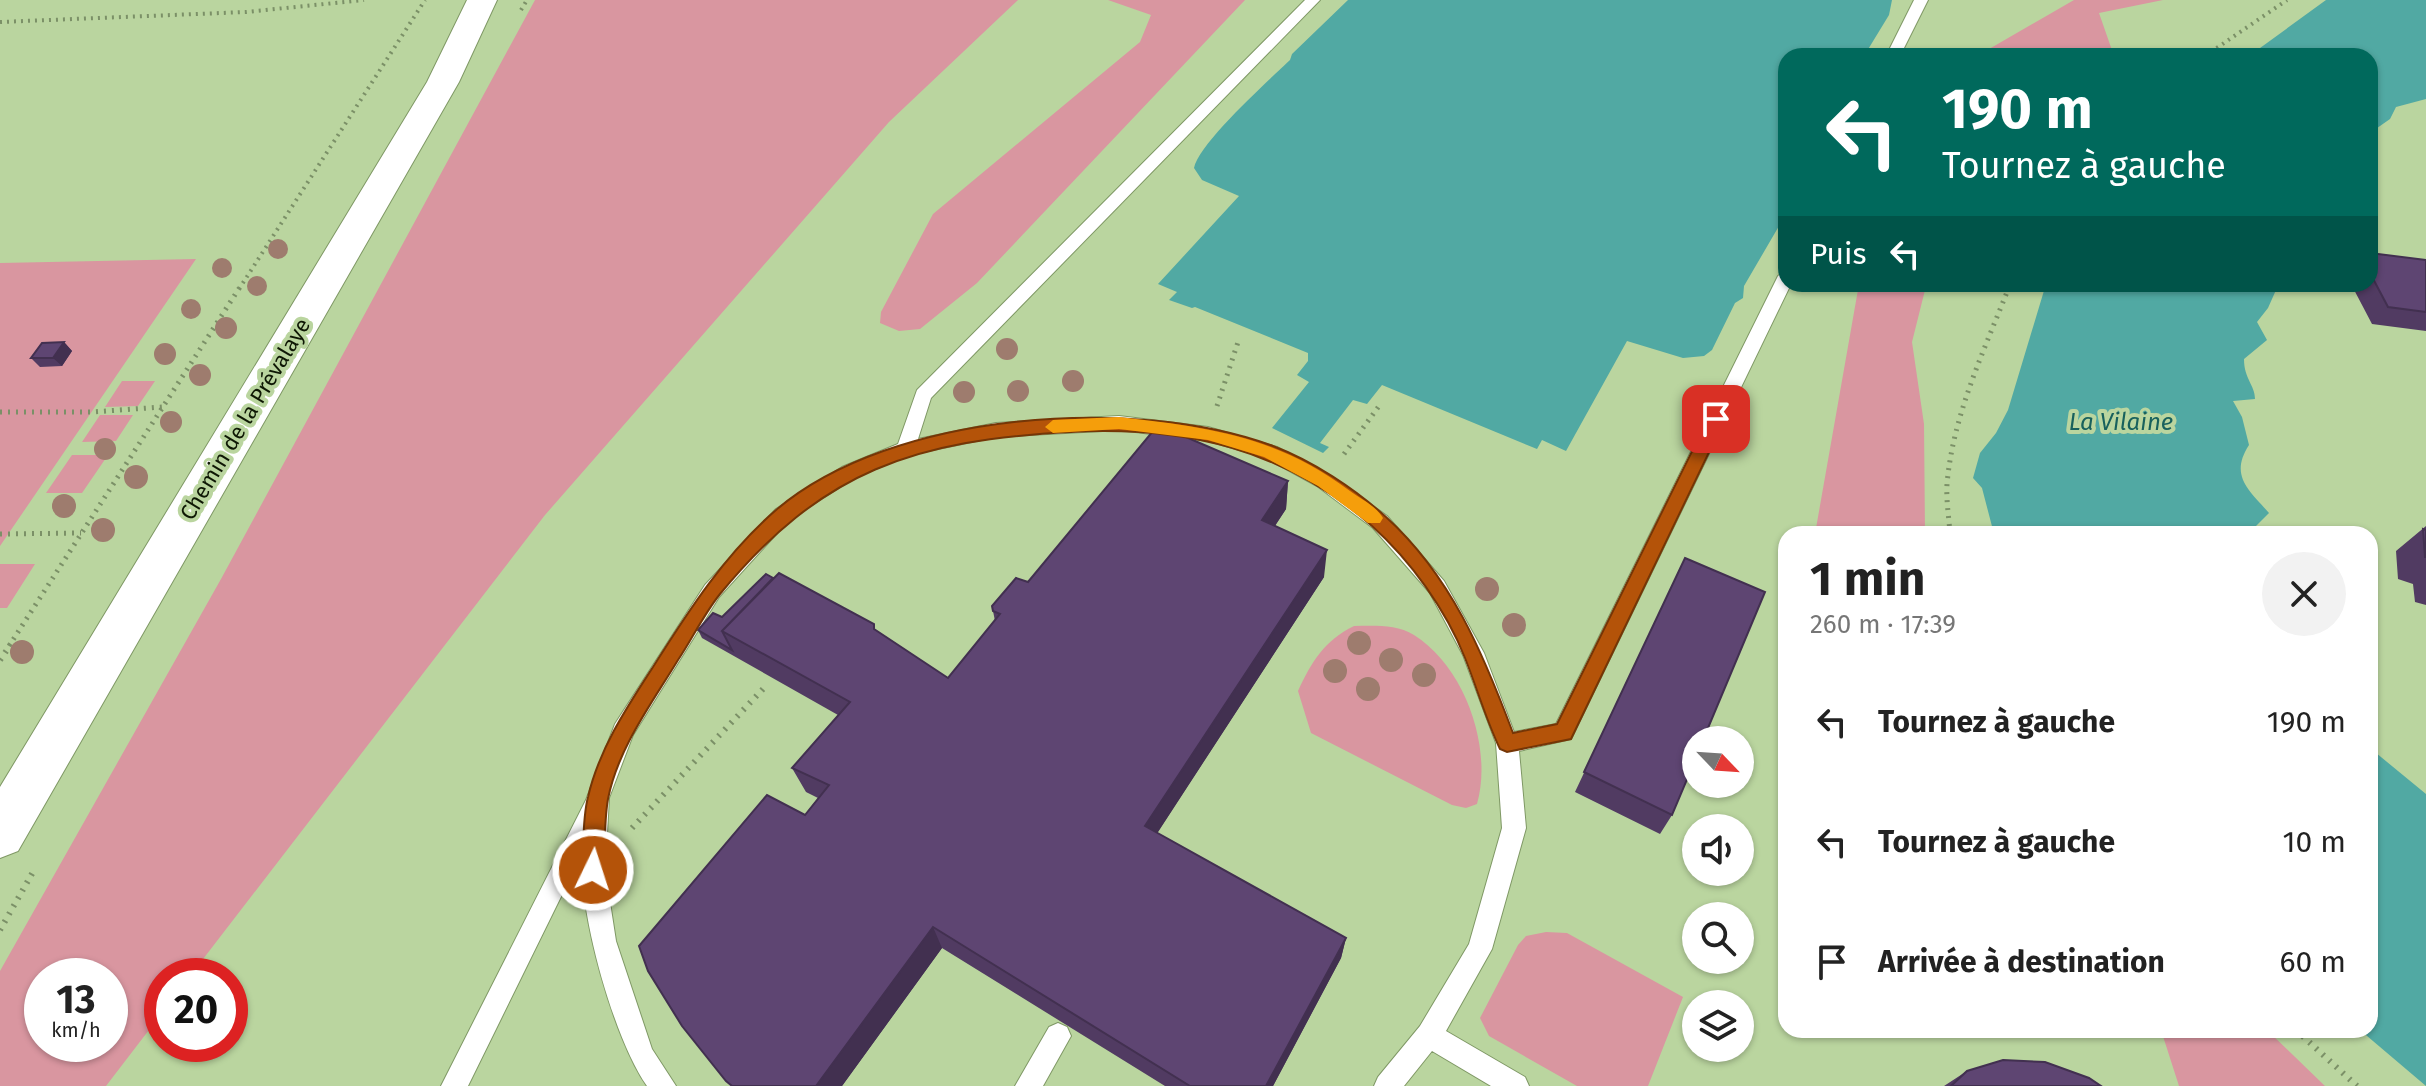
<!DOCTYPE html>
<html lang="fr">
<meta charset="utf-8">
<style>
body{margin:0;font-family:"Fira Sans",sans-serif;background:#f2f2f2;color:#222;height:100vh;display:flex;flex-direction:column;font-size:30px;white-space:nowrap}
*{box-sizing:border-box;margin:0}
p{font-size:26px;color:#767676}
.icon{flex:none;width:44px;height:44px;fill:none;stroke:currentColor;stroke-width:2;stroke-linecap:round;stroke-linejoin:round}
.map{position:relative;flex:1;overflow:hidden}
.side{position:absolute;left:1778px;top:526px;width:600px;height:512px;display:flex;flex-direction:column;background:#fff;border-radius:24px;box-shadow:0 2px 6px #0004}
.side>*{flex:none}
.banner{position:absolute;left:1778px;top:48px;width:600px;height:244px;border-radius:24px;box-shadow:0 2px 6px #0004;background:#00695c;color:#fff;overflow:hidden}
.needle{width:52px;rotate:115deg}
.fabs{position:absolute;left:1682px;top:726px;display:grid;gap:16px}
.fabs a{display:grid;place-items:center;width:72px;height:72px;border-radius:50%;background:#fff;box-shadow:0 2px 6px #0004;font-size:40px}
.speed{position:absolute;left:24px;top:958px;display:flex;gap:16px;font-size:40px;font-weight:700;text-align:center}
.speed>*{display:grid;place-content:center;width:104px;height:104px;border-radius:50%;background:#fff;box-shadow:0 2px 6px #0004;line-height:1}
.speed small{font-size:20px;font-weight:400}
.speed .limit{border:12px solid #d22;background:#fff;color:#111}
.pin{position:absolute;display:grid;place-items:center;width:68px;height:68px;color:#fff;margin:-34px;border-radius:16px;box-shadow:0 4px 12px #0006}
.me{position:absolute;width:88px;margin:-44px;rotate:4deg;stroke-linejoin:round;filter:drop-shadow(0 0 6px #0008)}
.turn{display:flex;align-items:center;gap:28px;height:168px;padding:0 32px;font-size:36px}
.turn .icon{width:104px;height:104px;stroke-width:2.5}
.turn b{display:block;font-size:56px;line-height:68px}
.then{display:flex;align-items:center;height:76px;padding:0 32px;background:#0003;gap:16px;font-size:30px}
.round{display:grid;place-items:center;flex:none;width:84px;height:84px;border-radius:42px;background:#f2f2f2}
.headline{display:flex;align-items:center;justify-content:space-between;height:136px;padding:0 32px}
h1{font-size:48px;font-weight:700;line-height:60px}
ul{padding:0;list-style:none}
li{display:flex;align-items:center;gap:24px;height:120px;padding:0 32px}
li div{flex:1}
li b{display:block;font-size:30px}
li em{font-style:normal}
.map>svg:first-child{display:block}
.green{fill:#d996a0;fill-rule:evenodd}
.water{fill:#51a9a3}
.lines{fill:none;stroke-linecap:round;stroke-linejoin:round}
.service-casing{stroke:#7f9865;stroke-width:2}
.tertiary-casing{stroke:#7f9865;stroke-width:2}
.path-far2{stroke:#7b9067;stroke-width:4;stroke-dasharray:2 5;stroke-linecap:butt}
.path-far1{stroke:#7b9067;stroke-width:5;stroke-dasharray:2 6;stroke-linecap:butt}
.path{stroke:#7b9067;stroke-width:6;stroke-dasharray:2 7;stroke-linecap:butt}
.service{fill:#fff;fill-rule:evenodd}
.tertiary{fill:#fff;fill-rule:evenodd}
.tree{fill:#9e7c6e}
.wall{fill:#513b62}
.shaded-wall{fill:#423050}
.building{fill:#5e4572;stroke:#423050;stroke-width:2}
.route{fill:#b45309;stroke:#753606;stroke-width:2}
.slow{fill:#f59e0b}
.labels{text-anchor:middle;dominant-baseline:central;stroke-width:8;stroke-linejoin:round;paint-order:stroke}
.street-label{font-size:22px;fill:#0e1704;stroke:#bad59f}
.water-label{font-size:24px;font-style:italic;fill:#18615d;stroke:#bad59f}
</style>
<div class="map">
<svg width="2426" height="1086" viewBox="0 0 2426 1086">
<rect width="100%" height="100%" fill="#bad59f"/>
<path class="green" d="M535 0H1018L889 122 545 515 190 976H162V1013L106 1086H0V971L221 579ZM42 976H110V1044H42Z
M1108 0H1245L977 283 920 329 899 331 880 323 881 312 933 214 1140 42 1151 15Z
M2074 0H2163L2099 13 2114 56H1977Z
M196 259 0 546V263Z
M1859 284H1936L1925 290 1912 342 1924 424 1925 534H1815Z
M122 381H155L138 406 105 407Z
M100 415H133L116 441 82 442Z
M72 455H108L82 493H46Z
M0 564H35L7 608H0Z
M1354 626C1374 626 1396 624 1414 635 1465 667 1493 748 1477 804L1466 808 1452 805 1311 733 1298 691C1312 661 1324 641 1354 626Z
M1546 932 1567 933 1683 997 1648 1086H1577L1489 1036 1480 1018 1518 945 1526 936Z
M2161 1030H2267L2325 1086H2179Z"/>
<path class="water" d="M1348 0H1892L1889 15 1864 56H1786V214L1744 286 1743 298 1735 303 1712 350 1704 356 1683 358 1627 341 1566 451 1542 440 1537 449 1382 385 1367 404 1353 400 1320 443 1329 447 1323 453 1272 428 1309 382 1297 375 1308 361V353L1195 307 1192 308 1169 300 1177 292 1158 284 1239 196 1202 180 1194 168C1199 143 1268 81 1290 60L1292 54Z
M2326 0H2426V99L2396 107 2390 119 2370 133V56H2249Z
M2046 284H2269L2276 290 2268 308 2257 322 2267 340 2244 359C2244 379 2255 385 2255 399L2233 401 2242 417 2249 445C2229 476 2249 490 2269 513L2248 534H1994L1982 488 1973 478 1980 453 1996 433 2008 410Z
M2370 748 2426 794V1086L2360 1030H2370Z"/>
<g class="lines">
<defs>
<path id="service" d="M1305 0H1320L931 398 918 439 996 423 1119 416 1208 427 1277 447 1331 476 1387 516 1444 581 1484 653 1514 732 1556 724 1778 276 1786 270V284H1791L1571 739 1519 751 1526 828 1492 949 1446 1031 1525 1077 1529 1086H1491L1432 1051 1404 1086H1374L1378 1077 1420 1026 1469 944 1502 828 1496 743 1463 655 1430 593 1373 528 1317 486 1264 457 1208 441 1119 430 996 437 909 455 856 477 790 519 719 597 633 735 609 798 605 870 616 941 652 1049 676 1086H647C614 1040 578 910 582 854L468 1086H441L586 800 615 724 705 585 776 509 842 467 898 444 917 390Z
M1914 0H1928L1900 56H1886Z
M1058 1023 1067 1027 1071 1036 1043 1086H1015L1049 1027Z"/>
<path id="tertiary" d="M467 0H497L459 82 18 851 0 858V787L427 82Z"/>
</defs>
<use href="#service" class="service-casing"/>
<use href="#tertiary" class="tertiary-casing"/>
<path class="path-far2" d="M521 10 527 0
M0 22 246 12 364 0
M2205 56 2287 0
M239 289 425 0
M2008 289 2010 284"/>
<path class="path-far1" d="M1217 406 1239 339
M0 412H92L162 407
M1344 454 1379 406
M0 534 81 533
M1950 534C1949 517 1946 501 1947 484 1953 415 1984 351 2009 287
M9 646 240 287"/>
<path class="path" d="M0 660 11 644
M632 828 763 689
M0 930 33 872
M2296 1030 2357 1086"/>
<use href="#service" class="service"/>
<use href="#tertiary" class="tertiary"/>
</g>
<g class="tree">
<circle cx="278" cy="249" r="10"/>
<circle cx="222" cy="268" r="10"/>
<circle cx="257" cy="286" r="10"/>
<circle cx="191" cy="309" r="10"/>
<circle cx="226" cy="328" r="11"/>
<circle cx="1007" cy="349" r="11"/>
<circle cx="165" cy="354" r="11"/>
<circle cx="200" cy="375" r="11"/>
<circle cx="1073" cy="381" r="11"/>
<circle cx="1018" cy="391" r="11"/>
<circle cx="964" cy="392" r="11"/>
<circle cx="171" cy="422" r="11"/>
<circle cx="105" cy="449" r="11"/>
<circle cx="136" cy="477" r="12"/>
<circle cx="64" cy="506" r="12"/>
<circle cx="103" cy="530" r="12"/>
<circle cx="1487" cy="589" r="12"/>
<circle cx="1514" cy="625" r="12"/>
<circle cx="1359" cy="643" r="12"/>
<circle cx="22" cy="652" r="12"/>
<circle cx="1391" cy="660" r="12"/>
<circle cx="1335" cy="671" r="12"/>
<circle cx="1424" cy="675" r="12"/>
<circle cx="1368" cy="689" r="12"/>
</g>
<path class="wall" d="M2370 253 2426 260V331L2372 324 2351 284H2370Z
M64 342 72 351 62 366 40 367 31 358Z
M1288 481 1286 509 1275 526 1324 577 1157 833 1346 938 1341 958 1273 1086H1165L942 948 842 1086H731L805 815 818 798 806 792 792 768 838 715 702 638 698 630 722 617 876 630 948 678 995 621 993 611 1028 582Z
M2426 526V605L2415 602 2413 584 2398 579 2396 551Z
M1685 558 1672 815 1660 834 1575 792Z
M1967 1071 2101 1086H1944Z"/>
<path class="shaded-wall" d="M64 342 72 351 62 366 53 358Z
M1288 481 1286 509 1260 548 1262 520Z
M1327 550 1324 577 1147 849 1145 826Z
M933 927 942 948 842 1086H816Z
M1346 938 1341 958 1273 1086H1266Z"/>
<path class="building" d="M2370 253 2426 260V312L2388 307 2370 273Z
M64 342 53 358H31L42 343Z
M1158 425 1288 481 1262 520 1327 550 1145 826 1346 938 1266 1086H1190L933 927 816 1086H732L726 1081 682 1026 648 971 639 946 767 795 805 815 829 785 792 768 850 702 722 631 779 573 874 624V629L948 678 1000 614 993 611 992 606 1016 578 1028 582Z
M2423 529 2426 530V557H2425Z
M1685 558 1765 592 1703 740H1696V758L1672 815 1584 772Z
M766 574 773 578 722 631 732 650 698 630 713 613 722 617Z
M2003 1060 2045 1062 2089 1078 2101 1086H1951L1967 1071Z"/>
<path class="route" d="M1716 412 1725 419 1571 739 1507 752 1500 749C1486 720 1477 688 1465 658 1446 610 1411 561 1372 526 1284 449 1186 426 1071 432 915 440 822 470 720 594 704 614 692 639 678 660 652 703 618 748 608 799 604 822 605 847 604 870L601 877 593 880 585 877 582 870C584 847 582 820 588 797 599 749 627 707 653 667 689 610 725 554 776 510 892 411 1135 395 1273 446 1313 461 1355 489 1386 517 1451 576 1483 653 1513 733L1557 724 1708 419Z"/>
<path class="slow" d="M1119 417C1208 427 1276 436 1350 491 1361 499 1376 506 1383 518L1380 523H1368L1318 486 1264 457 1208 440 1119 429 1053 433 1045 427 1053 420Z"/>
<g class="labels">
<g class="street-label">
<text transform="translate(245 419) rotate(-59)">Chemin de la Prévalaye</text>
</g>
<g class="water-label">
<text x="2121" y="422">La Vilaine</text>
</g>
</g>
</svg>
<div class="fabs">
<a><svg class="needle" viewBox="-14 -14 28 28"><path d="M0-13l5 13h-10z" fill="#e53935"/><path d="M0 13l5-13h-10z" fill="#767676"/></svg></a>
<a><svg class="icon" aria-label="sound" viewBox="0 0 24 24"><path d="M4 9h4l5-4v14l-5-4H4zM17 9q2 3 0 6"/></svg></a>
<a><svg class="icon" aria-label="search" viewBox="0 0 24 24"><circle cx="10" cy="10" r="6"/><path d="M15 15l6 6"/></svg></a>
<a><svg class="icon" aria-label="layers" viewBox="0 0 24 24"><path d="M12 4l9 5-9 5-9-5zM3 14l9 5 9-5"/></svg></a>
</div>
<div class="speed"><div>13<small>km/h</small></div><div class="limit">20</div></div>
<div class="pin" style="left:1716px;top:419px;background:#d93025"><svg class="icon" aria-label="arrive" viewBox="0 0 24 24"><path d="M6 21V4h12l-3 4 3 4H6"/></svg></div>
<svg class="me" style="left:593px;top:870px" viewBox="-20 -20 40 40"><circle r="17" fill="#b45309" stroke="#fff" stroke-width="3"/><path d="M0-11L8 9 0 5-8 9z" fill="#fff"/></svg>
<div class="banner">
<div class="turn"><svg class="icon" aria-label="left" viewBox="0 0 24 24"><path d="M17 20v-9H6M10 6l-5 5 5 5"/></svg><div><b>190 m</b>Tournez à gauche</div></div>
<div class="then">Puis<svg class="icon" aria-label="left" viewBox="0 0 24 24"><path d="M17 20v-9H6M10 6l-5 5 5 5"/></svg></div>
</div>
<section class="side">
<div class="headline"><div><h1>1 min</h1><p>260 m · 17:39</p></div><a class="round"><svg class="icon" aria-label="close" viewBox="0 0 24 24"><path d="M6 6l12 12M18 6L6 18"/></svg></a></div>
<ul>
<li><svg class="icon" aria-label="left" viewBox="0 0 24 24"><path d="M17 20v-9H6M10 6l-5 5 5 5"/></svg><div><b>Tournez à gauche</b></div><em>190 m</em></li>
<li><svg class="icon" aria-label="left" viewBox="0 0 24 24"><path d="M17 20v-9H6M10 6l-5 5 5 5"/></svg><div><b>Tournez à gauche</b></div><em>10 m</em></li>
<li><svg class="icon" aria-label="arrive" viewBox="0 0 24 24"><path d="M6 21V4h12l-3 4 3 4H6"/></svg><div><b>Arrivée à destination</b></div><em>60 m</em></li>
</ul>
</section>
</div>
